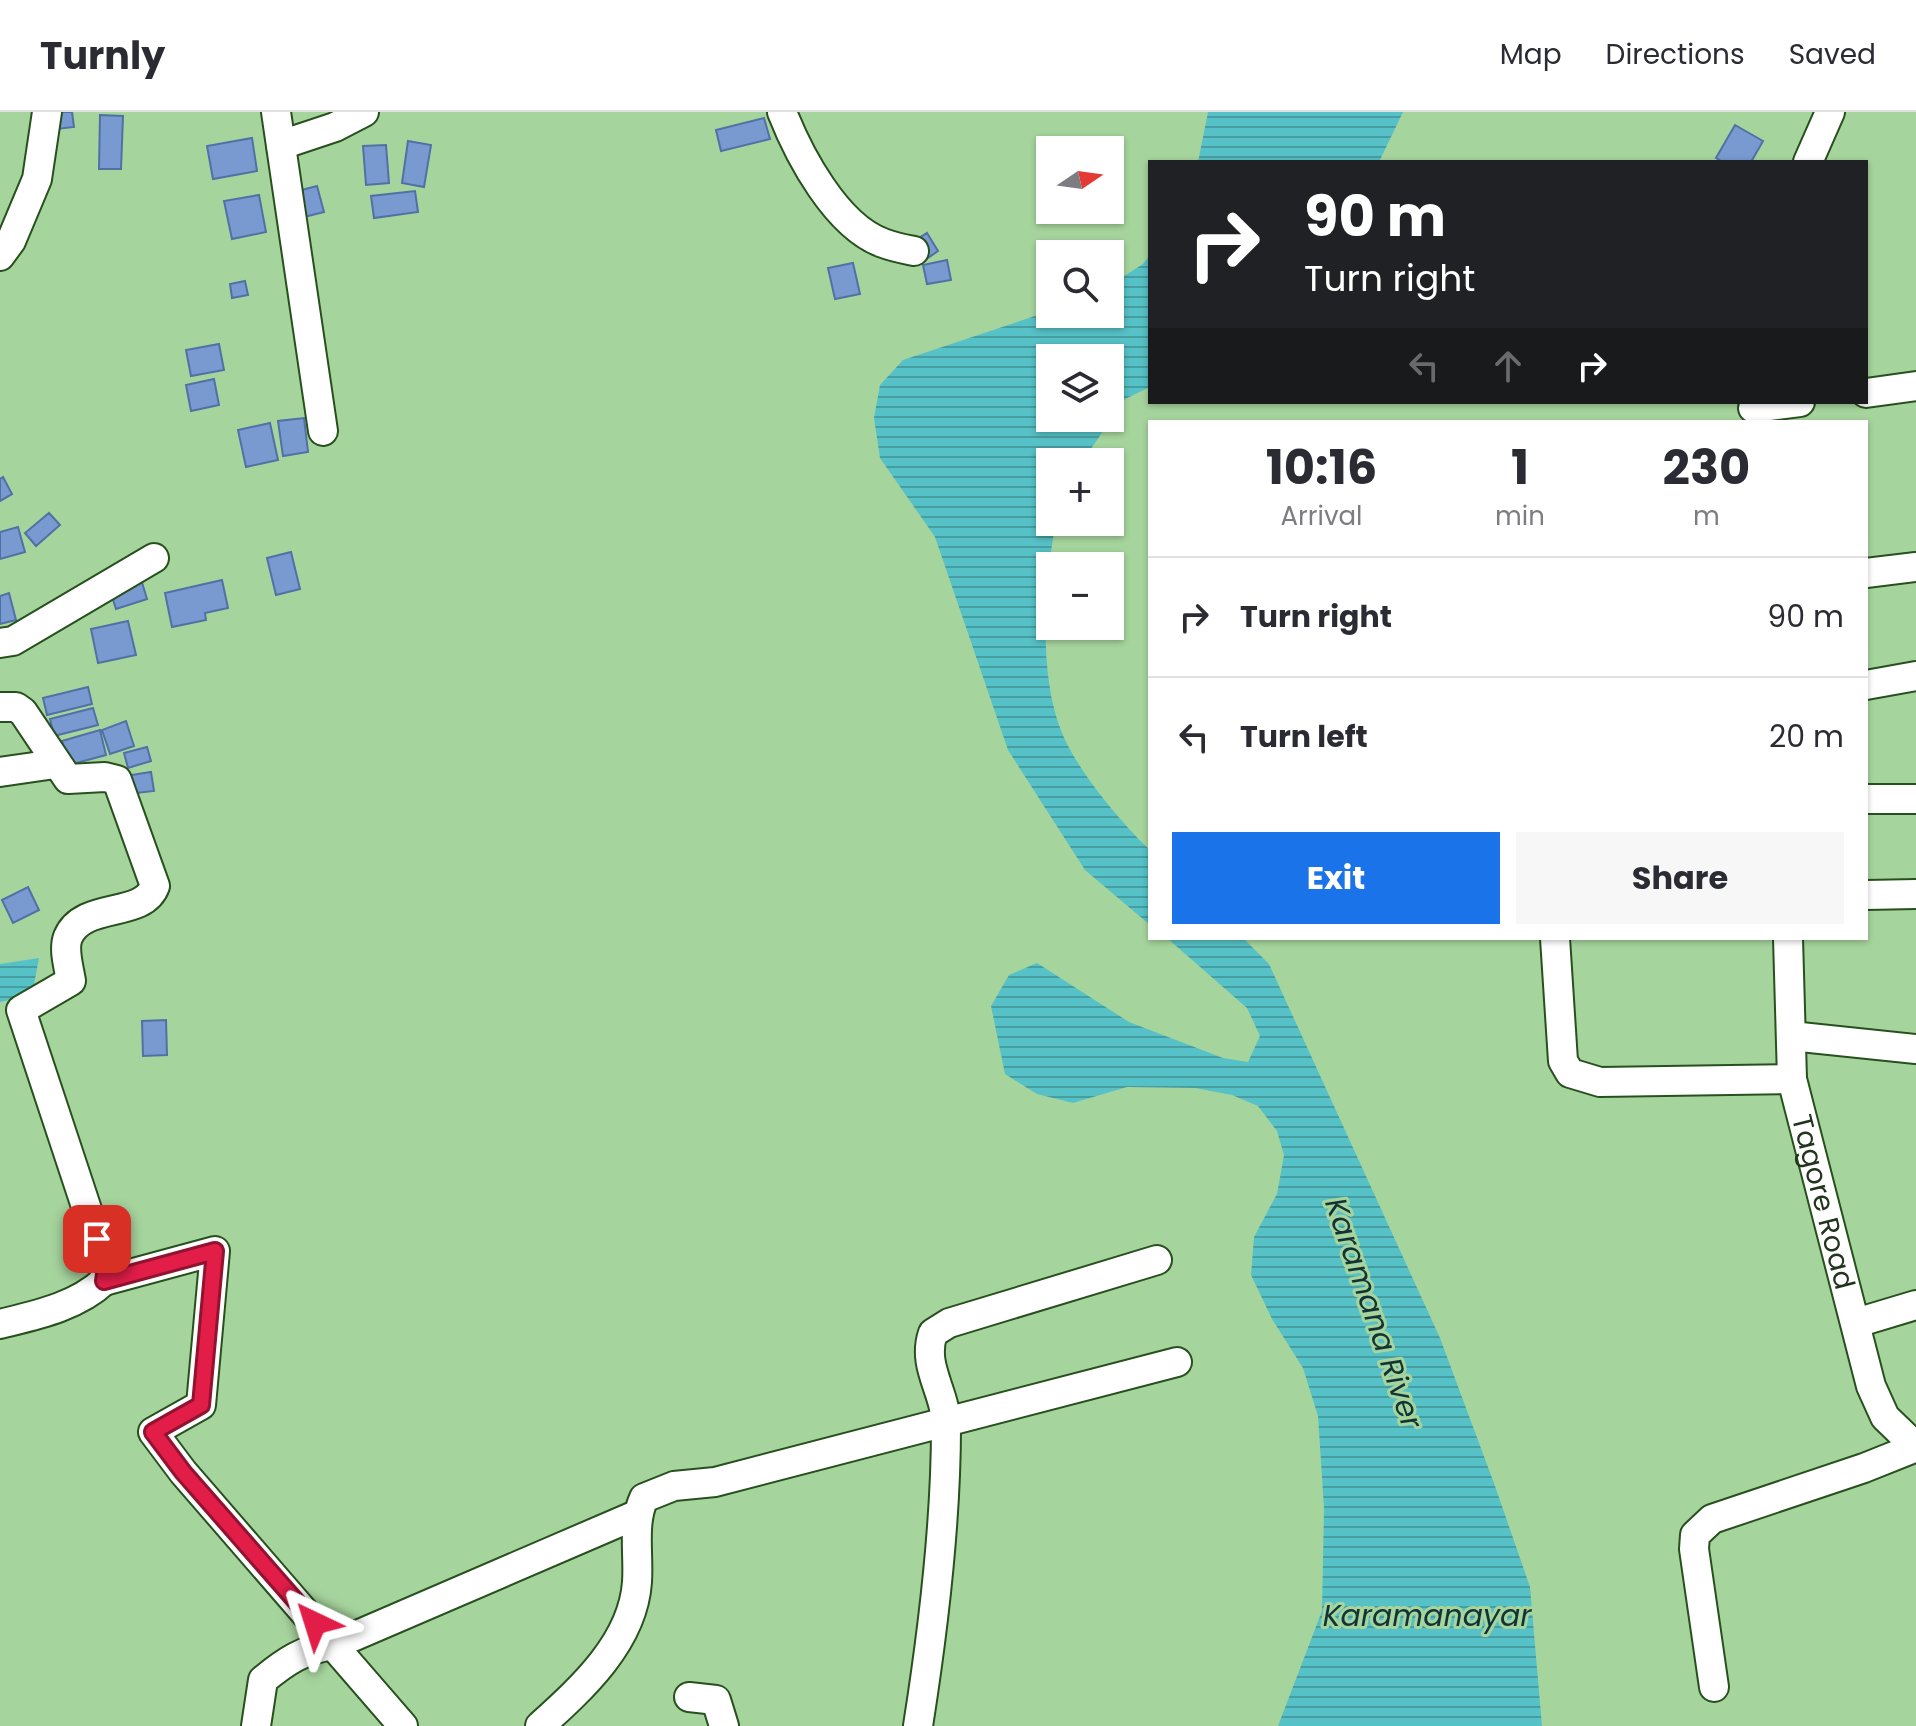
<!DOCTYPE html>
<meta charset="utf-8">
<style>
body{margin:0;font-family:Poppins,sans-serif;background:#f7f7f7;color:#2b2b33;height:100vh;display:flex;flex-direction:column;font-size:30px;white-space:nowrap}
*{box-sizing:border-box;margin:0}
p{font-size:26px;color:#7c7c81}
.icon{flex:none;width:44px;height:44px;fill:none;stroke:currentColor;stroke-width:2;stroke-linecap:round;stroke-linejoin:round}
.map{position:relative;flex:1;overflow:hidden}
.sheet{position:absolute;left:1148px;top:308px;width:720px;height:520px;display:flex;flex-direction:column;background:#fff;border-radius:0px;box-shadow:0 2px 6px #0004}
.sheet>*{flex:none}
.guide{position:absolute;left:1148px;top:48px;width:720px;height:244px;border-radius:0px;box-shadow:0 2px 6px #0004;background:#202124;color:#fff;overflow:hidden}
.needle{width:52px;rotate:77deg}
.fabs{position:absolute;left:1036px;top:24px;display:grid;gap:16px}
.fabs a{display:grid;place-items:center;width:88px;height:88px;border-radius:0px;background:#fff;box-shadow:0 2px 6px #0004;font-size:40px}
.pin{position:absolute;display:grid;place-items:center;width:68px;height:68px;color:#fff;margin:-34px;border-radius:16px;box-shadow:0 4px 12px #0006}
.me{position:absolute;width:88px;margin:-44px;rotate:319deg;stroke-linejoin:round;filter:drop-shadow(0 0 6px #0008)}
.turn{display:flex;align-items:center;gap:28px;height:168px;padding:0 24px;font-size:36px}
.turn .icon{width:104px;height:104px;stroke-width:2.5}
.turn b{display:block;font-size:56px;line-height:68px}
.lanes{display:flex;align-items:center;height:76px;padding:0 24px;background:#0003;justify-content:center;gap:40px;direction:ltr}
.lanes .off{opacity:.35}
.eta{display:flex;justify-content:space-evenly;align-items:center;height:136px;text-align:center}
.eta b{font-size:48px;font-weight:700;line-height:56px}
.button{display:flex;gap:16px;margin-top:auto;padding:16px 24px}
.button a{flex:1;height:92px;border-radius:0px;background:#1a73e8;color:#fff;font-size:32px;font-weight:700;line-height:92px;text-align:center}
.button a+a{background:#f7f7f7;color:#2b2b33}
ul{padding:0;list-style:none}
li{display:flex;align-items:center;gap:24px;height:120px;padding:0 24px;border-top:2px solid #e1e1e2}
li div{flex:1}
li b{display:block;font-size:30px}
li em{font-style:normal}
header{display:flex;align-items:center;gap:48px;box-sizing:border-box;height:112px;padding:0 40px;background:#fff;border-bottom:2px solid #e1e1e2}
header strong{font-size:38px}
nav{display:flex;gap:44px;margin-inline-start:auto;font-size:28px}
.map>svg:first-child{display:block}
.water{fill:url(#water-rules);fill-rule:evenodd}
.building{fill:#789ad1;stroke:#5171a5;stroke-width:2}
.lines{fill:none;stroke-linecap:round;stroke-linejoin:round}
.minor-casing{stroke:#27501e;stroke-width:32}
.minor{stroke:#fff;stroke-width:28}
.route-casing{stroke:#92132f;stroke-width:20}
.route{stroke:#e11d48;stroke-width:14}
.labels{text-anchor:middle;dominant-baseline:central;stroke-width:6;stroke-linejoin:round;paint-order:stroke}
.street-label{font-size:28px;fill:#22341e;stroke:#a6d49d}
.water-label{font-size:30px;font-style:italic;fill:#133436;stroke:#a6d49d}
</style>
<header>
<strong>Turnly</strong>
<nav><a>Map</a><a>Directions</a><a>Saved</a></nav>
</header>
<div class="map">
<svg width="1916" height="1614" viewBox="0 0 1916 1614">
<defs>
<pattern id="water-rules" width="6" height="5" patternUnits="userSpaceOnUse" patternTransform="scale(2)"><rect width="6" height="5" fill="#56c1c6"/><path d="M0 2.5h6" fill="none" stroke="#479ea0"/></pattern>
</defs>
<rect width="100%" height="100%" fill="#a6d49d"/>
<path class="water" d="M1208 0H1403L1379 50H1198Z
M1150 143V275L1125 287 1082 350H1050V410H1056C1044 470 1038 563 1062 621 1077 658 1121 711 1150 738V813L1085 758 1008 638 935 425 880 346 874 306 880 273 903 248 1050 199V202H1110V173L1143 152ZM1050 246H1110V306H1050Z
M1167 826H1243L1269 852 1440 1226 1495 1374 1530 1475 1542 1614H1278L1322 1499 1324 1396 1318 1304 1303 1256 1272 1207 1251 1163 1254 1125 1277 1082 1284 1043 1277 1019 1258 994 1232 983 1195 976 1127 975 1073 991 1037 982 1005 962 991 894 1009 863 1037 851 1129 910 1223 946 1248 950 1260 924 1247 896Z
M39 846 32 883 0 890V852Z"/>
<path class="building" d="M38 0H72L74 15 40 19Z
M100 3 123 4 121 57H99Z
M764 6 770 27 721 39 716 18Z
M1735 13 1763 29 1751 50H1723L1716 46Z
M252 26 257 59 213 67 207 34Z
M408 29 431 33 424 75 402 71Z
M386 33 389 71 366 73 363 34Z
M317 74 324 100 288 109 282 83Z
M415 79 418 100 374 106 371 84Z
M259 83 266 120 232 127 224 89Z
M927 121 938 139 925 148 914 129Z
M947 148 951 168 927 172 923 153Z
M853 151 860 182 835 187 828 156Z
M245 169 248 183 232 186 230 172Z
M219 232 224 258 191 264 186 238Z
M214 267 219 293 191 299 186 273Z
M304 306 308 340 283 344 278 309Z
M270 311 278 348 246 355 238 318Z
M3 365 12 382 0 389V367Z
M49 401 60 413 36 434 25 421Z
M18 415 25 440 0 447V420Z
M291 440 300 477 276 483 267 446Z
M138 457 147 487 116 497 107 468Z
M222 468 228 496 205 501 206 508 172 515 165 481Z
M9 481 16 508 0 512V484Z
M128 509 136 543 98 551 91 517Z
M88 575 92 592 47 603 43 586Z
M93 596 98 613 54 624 50 607Z
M126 609 134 634 110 642 102 618Z
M100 618 106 643 69 653 62 629Z
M147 635 151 649 128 656 124 641Z
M151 660 154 679 128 682 125 664Z
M28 775 39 798 13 811 2 788Z
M166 908 167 943 143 944 142 909Z"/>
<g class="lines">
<defs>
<g id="minor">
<path d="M276 0 323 319"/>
<path d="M782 0C799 43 836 114 883 131 893 135 904 137 914 139"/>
<path d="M281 33 335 15 364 0"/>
<path d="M1808 50 1830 0"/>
<path d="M0 144 11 129 37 67 47 0"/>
<path d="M1866 281 1916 274"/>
<path d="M1753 296 1800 290"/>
<path d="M1866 461 1916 455"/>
<path d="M0 531 13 529 154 446"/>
<path d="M1866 573 1916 564"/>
<path d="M0 595H16L23 600 68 667 105 665 117 668 155 774C143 807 83 789 68 825 63 837 69 856 71 869L21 898 106 1155 104 1169C76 1195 36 1203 0 1212"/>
<path d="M0 660 55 652"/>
<path d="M1866 687H1916"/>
<path d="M1866 783 1916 782"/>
<path d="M1555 826 1563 949 1570 961 1600 970 1792 967"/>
<path id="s1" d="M1788 826 1792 967 1871 1274 1885 1305 1916 1335"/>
<path d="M1791 924 1916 937"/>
<path d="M104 1169 215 1139 201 1293 153 1320 183 1360 403 1614"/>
<path d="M1856 1211 1916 1193"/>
<path d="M1714 1575 1694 1437 1695 1423 1712 1407 1864 1356 1914 1336"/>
<path d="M689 1585 716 1588 724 1614"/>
<path d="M256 1614 263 1568C286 1549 304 1537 334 1533L636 1403"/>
<path d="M540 1614C582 1576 633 1530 637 1470 639 1441 632 1412 644 1386L674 1374 715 1370 1177 1250"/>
<path d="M918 1614C933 1519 946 1411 946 1315 947 1281 921 1255 933 1221L949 1211 1157 1148"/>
</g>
</defs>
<use href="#minor" class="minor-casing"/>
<use href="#minor" class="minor"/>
</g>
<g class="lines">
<defs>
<path id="route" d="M97 1127 106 1155 104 1169 215 1139 201 1293 153 1320 183 1360 315 1511"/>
</defs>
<use href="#route" class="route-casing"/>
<use href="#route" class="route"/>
</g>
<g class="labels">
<g class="street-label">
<text stroke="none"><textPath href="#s1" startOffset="268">Tagore Road</textPath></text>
</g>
<g class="water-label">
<text transform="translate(1374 1201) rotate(71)">Karamana River</text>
<text x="1427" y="1503">Karamanayar</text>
</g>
</g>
</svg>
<div class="fabs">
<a><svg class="needle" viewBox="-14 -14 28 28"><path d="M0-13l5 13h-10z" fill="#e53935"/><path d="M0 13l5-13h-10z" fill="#7c7c81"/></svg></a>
<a><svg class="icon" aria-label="search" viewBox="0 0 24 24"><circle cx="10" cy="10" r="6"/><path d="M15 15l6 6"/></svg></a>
<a><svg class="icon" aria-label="layers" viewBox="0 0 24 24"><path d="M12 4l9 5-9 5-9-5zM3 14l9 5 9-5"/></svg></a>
<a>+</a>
<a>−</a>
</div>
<div class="pin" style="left:97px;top:1127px;background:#d93025"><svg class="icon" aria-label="arrive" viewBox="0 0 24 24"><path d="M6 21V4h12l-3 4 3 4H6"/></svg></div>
<svg class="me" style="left:315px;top:1511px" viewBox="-20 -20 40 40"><path d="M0-17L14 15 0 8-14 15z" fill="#e11d48" stroke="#fff" stroke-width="4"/></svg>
<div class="guide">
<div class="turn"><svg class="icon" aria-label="right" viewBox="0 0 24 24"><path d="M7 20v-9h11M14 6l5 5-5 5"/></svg><div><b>90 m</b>Turn right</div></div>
<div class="lanes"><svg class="icon off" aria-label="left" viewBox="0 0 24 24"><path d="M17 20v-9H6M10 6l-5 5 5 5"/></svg><svg class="icon off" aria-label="ahead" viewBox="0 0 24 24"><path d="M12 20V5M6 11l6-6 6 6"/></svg><svg class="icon" aria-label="right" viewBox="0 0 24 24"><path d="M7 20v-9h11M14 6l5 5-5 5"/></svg></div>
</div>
<section class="sheet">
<div class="eta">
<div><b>10:16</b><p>Arrival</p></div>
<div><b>1</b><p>min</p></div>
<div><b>230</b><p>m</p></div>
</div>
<ul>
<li><svg class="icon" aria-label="right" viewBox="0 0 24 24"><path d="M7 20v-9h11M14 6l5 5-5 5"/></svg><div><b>Turn right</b></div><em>90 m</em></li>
<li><svg class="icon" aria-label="left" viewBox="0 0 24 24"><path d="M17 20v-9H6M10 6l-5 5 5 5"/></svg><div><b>Turn left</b></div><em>20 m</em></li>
</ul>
<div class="button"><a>Exit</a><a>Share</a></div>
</section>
</div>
